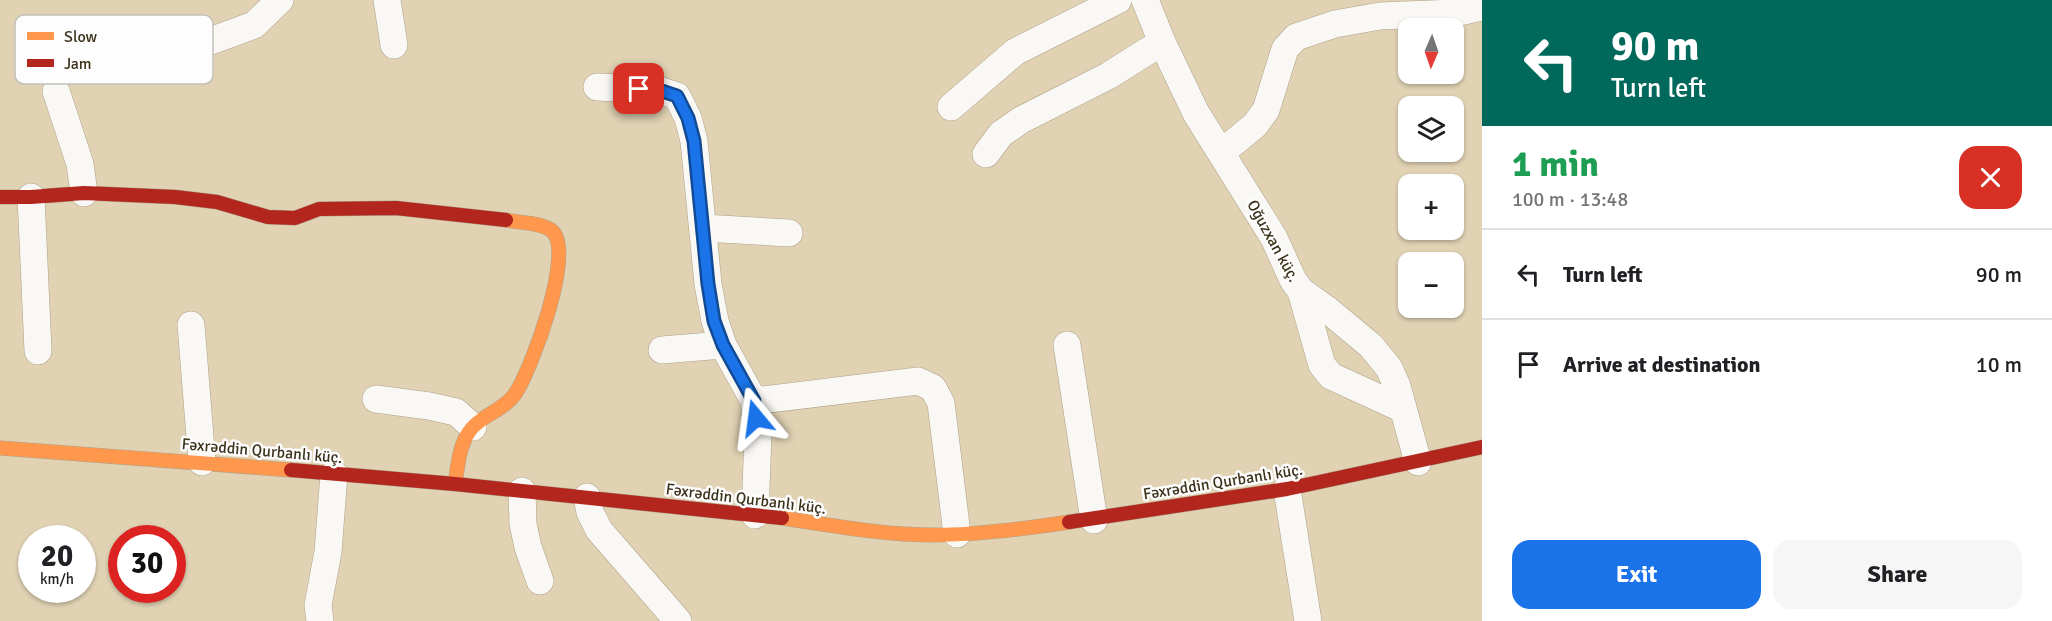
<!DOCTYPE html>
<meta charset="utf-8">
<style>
body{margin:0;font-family:Signika,sans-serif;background:#f6f6f6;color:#202124;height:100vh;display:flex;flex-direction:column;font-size:22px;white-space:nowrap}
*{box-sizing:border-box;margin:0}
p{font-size:20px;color:#757577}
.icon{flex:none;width:33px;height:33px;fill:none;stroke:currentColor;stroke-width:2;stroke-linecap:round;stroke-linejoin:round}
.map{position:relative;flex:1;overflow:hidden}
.sheet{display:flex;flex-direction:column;background:#fff;width:570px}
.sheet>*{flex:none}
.top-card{background:#00695c;color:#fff;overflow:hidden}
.needle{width:39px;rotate:182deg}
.buttons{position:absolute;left:1398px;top:18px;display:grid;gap:12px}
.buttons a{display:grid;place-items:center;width:66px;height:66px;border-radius:12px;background:#fff;box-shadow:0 2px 4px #0004;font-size:30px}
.speed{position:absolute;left:18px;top:525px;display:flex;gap:12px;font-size:30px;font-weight:700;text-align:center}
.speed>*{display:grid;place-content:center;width:78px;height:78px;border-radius:50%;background:#fff;box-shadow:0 2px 4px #0004;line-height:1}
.speed small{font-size:15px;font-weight:400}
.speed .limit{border:9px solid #d22;background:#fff;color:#111}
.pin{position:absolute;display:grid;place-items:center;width:51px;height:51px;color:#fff;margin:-26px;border-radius:12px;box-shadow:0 3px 9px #0006}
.me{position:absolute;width:66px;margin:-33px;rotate:344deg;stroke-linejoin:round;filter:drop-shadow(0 0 4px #0008)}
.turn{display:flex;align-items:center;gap:21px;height:126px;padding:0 30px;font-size:27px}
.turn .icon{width:78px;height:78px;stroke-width:2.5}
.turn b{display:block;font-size:42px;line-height:51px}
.round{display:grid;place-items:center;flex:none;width:63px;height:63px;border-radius:18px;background:#f6f6f6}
.overview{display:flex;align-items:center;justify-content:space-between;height:102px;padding:0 30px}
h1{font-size:36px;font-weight:700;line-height:45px;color:#1e9e55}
.cta{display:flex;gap:12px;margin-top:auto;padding:12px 30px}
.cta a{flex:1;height:69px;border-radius:18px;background:#1a73e8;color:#fff;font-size:24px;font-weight:700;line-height:69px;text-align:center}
.cta a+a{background:#f6f6f6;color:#202124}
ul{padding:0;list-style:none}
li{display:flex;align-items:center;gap:18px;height:90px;padding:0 30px;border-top:2px solid #e0e0e0}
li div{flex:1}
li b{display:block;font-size:22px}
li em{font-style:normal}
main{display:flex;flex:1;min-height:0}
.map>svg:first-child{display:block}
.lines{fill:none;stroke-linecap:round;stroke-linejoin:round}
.street-casing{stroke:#ada28a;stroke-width:28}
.slow-casing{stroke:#ada28a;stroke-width:15}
.jam-casing{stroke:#ada28a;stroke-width:15}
.street{stroke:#faf8f4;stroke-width:27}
.slow{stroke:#ff974d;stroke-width:14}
.jam{stroke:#b3261e;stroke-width:14}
.route-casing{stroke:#114b97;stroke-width:15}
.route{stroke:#1a73e8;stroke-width:10}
.labels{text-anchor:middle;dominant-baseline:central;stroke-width:5;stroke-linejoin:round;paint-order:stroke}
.street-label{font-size:16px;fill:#3d321b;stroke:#fdfdfd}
.key{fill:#fdfdfd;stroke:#c3c0b9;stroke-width:1.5}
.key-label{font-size:16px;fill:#3d321b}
</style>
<main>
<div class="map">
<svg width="1482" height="621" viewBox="0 0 1482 621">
<rect width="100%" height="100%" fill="#e0d2b3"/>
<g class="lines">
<defs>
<path id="street" d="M387 0 394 45
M1145 0 1162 42 1196 113 1274 238 1293 280 1301 291 1329 311 1371 346 1389 368 1397 386 1418 462
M197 46 254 25 280 0
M597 87 659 90 677 96 688 118 694 141 708 284 715 321 723 345 754 401 758 435 755 515
M56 91 80 164 84 193
M951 107 1015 52 1118 0
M1221 153 1255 125 1266 110 1285 49 1296 37 1335 24 1380 16 1455 13 1482 7
M986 154 1001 134 1021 120 1108 76 1162 42
M31 197 38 351
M703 228 789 233
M1301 291 1322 365 1331 376 1403 409
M191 325 202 462
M1067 345 1094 520
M662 350 723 345
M376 399 429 406 456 412 473 427
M754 401 918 381 933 388 941 403 957 534
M1287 489 1308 621
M522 491 523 524 528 547 540 581
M587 497 590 512 599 530 678 621
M320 621 318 605 328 552 334 474"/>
<path id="slow" d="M0 448 291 470
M455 484C458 465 459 443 472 428 484 414 504 410 515 394 531 371 577 248 551 230 539 222 519 223 506 220
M782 518C831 525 882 535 932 535 978 535 1024 529 1069 522"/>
<path id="jam" d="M0 197H31L84 193 175 197 217 202 268 217 295 218 319 209 396 208 506 220
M291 470 455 484 782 518
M1069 522 1287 489 1482 447"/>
</defs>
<use href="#street" class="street-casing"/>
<use href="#slow" class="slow-casing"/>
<use href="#jam" class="jam-casing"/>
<use href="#street" class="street"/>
<use href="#slow" class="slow"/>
<use href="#jam" class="jam"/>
</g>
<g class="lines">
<defs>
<path id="route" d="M639 89 659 90 677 96 688 118 694 141 708 284 714 321 723 345 754 401 756 418"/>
</defs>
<use href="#route" class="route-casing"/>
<use href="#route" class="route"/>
</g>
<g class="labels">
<g class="street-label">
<text transform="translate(1273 241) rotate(61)">Oğuzxan küç.</text>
<text transform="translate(262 451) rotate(5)">Fəxrəddin Qurbanlı küç.</text>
<text transform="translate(1223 482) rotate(-9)">Fəxrəddin Qurbanlı küç.</text>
<text transform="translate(746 499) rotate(7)">Fəxrəddin Qurbanlı küç.</text>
</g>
</g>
<rect x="15" y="15" width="198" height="69" rx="9" class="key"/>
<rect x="27" y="32" width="27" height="8" fill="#ff974d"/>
<rect x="27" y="59" width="27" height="8" fill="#b3261e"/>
<g class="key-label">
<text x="64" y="42">Slow</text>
<text x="64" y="69">Jam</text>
</g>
</svg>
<div class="buttons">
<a><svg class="needle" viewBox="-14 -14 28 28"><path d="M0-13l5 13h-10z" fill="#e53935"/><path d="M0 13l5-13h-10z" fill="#757577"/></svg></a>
<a><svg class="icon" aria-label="layers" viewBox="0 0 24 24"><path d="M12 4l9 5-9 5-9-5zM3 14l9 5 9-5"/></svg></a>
<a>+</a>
<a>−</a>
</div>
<div class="speed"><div>20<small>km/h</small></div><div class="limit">30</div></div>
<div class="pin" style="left:639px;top:89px;background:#d93025"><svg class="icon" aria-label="arrive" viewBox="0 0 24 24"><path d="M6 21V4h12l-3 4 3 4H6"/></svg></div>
<svg class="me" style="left:756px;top:418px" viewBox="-20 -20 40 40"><path d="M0-17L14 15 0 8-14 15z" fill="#1a73e8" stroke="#fff" stroke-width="4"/></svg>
</div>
<section class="sheet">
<div class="top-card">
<div class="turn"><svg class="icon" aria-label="left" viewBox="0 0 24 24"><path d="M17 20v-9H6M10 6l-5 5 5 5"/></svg><div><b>90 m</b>Turn left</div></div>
</div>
<div class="overview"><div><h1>1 min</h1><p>100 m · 13:48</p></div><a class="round" style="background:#d93025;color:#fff"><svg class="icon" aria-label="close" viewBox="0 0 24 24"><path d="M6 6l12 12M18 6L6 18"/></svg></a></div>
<ul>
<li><svg class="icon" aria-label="left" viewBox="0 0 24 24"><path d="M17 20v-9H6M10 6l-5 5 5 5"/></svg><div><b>Turn left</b></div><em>90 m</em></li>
<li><svg class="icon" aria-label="arrive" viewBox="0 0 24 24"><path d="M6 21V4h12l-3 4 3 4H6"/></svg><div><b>Arrive at destination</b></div><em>10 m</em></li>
</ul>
<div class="cta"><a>Exit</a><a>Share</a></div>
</section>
</main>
